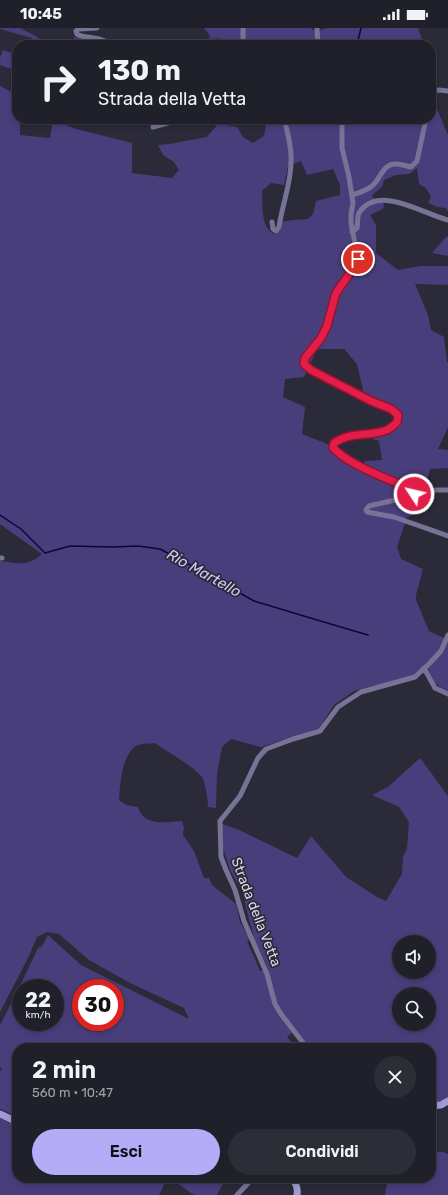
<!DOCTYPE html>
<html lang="it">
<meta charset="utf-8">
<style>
body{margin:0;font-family:Rubik,sans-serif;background:#2d2d37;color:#f1f3f6;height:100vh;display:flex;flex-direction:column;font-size:15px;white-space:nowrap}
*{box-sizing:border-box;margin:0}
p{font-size:13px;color:#a2a3a9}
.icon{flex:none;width:22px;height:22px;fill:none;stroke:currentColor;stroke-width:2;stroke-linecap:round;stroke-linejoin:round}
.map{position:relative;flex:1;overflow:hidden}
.details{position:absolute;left:12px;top:1015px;width:424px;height:140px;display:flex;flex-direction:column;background:#20202b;border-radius:16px;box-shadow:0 2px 6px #0003,0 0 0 1px #3d3e47}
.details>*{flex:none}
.hud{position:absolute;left:12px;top:12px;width:424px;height:84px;border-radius:16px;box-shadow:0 2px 6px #0003,0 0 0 1px #3d3e47;background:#20202b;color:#f1f3f6;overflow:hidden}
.tools{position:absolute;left:392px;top:907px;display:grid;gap:8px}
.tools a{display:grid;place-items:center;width:44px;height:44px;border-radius:50%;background:#20202b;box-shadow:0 2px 6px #0003,0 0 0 1px #3d3e47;font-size:20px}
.speed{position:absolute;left:12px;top:951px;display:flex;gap:8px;font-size:20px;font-weight:700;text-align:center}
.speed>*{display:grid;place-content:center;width:52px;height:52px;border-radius:50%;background:#20202b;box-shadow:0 2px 6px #0003,0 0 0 1px #3d3e47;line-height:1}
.speed small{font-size:10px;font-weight:400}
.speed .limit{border:6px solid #d22;background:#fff;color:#111}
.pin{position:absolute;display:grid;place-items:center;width:34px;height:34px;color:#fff;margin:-17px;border:2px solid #fff;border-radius:50%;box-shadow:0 1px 4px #0007}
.me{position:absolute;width:44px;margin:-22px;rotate:305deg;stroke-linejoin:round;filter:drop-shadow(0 0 3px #0008)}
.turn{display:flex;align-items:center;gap:14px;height:84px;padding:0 20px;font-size:18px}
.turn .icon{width:52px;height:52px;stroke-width:2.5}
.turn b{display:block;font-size:28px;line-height:34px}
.round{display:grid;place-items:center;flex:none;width:42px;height:42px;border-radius:21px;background:#2d2d37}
.overview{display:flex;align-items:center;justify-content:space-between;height:68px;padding:0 20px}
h1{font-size:24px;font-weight:600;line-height:30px}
.cta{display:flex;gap:8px;margin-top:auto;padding:8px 20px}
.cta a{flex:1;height:46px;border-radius:24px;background:#b5acf8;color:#111;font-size:16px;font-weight:600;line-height:46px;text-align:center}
.cta a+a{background:#2d2d37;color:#f1f3f6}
.status{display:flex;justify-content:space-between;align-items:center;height:28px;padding:0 20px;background:#20202b;direction:ltr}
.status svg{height:11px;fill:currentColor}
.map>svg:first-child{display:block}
.green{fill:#493e7c;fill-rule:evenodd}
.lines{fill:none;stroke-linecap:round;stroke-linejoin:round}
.stream{stroke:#140238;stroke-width:1.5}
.street{stroke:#777396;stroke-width:5}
.secondary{stroke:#a19bd3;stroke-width:7}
.route-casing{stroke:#92132f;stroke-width:10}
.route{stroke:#e11d48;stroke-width:7}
.labels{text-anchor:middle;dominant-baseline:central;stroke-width:3.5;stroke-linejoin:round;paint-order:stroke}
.street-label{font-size:14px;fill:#dad9e3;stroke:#2b2a39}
.water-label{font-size:15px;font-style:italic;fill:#cfcbf7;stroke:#2b2a39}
</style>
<div class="status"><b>10:45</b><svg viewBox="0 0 49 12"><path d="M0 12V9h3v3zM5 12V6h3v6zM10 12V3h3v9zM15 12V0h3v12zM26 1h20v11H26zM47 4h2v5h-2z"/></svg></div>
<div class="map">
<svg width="448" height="1167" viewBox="0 0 448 1167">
<rect width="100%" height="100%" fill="#2b2a39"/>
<path class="green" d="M0 0H20L39 10 38 17H31L32 10 0 1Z
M204 0H311L315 3 327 0H418L424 17H223L220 10 210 11 209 6Z
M73 9 101 14 108 16 71 17 70 13H75Z
M3 22 17 27V43L0 37V30Z
M0 58 17 67V91H20V107L50 110 53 92 76 101 132 115V145L172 150 179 142 174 134 163 127 158 117 169 116 207 109 218 96 237 99 243 109 253 115 264 108 266 97 261 91H431V67L448 107V184L446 180 437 179 428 175 431 169 426 160 419 156 417 140 409 146 396 147 384 152 382 159 372 167 376 176 382 174 384 176 383 181 370 187 376 197V225L398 242 420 238H448V257L415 256 428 287 431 302 444 309 447 334 448 335V399L438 421 448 422V440L430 441 427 453 411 457 409 469 418 471 417 485 407 489 397 519 401 531 423 541 416 567V572L429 603 448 612V663C435 657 433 653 428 640L413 648 354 663 334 677 319 700 261 719 231 711 222 719 217 746 216 780 208 779C208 771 206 759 203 751 197 740 166 723 155 715 150 716 141 715 136 718 122 727 120 756 119 772L126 777 138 779C144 799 166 794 182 793L184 800 183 807 194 823 204 850H209L212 857 236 876 240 894 250 911 247 913 260 943 268 941 254 910 242 863 230 842 223 820 222 796 237 801 297 830 311 808 346 849 377 869 386 873 402 846 403 829 407 820 409 794 399 779 372 767 388 759 420 730 448 768V1071L441 1075 431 1074V1020H309L295 1002 287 1009 297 1020H17V1088L0 1081V1044L2 1040 0 1039V997L19 960 38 920 42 918 48 907 81 937 189 991 184 980 130 955 89 932 59 906 47 904 37 909 28 930 0 984V533C17 535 28 539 42 526L0 496ZM301 133 307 147 333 141 340 157V167L316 173 313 186 308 191 293 192 281 194 280 202 275 206C260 201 263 176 262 163L271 155 284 157 288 138ZM317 321H344L357 336 363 362 362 372 390 383 396 387 394 394C382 402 369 404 354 404L379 413 382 432 366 433 358 439C347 434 334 429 330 417L302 406 305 379 283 369 285 351 304 349ZM399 914H429V944H399ZM21 960H55V994H21ZM81 960H115V994H81ZM399 966H429V996H399Z
M448 208V228L432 225 444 211Z
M0 1090 17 1099V1150H167L159 1167H0Z
M431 1124H443L448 1126V1167H385L388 1150H431Z
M170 1150H226L217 1167H194Z"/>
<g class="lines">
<path class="stream" d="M357 17 361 0
M359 91V93
M0 487 21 501 45 525 70 518 112 519 138 518 160 521 196 540 254 573 307 589 368 607"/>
<path class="street" d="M97 0 79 1 76 3 77 6C82 10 88 8 94 10 100 11 106 13 111 16V17
M243 0V17
M317 0 318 17
M431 65 432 63 439 62 448 63
M342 91V120L349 149 353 175 351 186V195L358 231 357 235 336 265 327 298 321 310 305 329 304 337 311 342 371 373 391 381 398 387 397 394C394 397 391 400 387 402 368 409 351 403 334 415L333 420C351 438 388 450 412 461L414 466 408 469 369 478 366 482 367 484 394 489 448 508
M153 99 182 91
M352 167C359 165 366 163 372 158 380 152 383 135 396 136 401 136 406 138 411 139L417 133 426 91
M272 194 273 201 276 203 279 199C282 177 291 156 291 134 292 120 288 105 284 91
M352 204 357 200C358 195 357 189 359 185 378 155 425 187 448 192
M414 466 436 462H448
M0 530H2
M424 640 435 660 448 666
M307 1020 281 986 275 976 267 946 244 893 235 862 226 842 221 829 220 793 240 768 258 730 266 721 293 711 320 703 338 679 361 664 415 649 430 635 441 623 448 607
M237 1167 253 1150"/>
<path class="secondary" d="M431 1078 441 1077 448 1073
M0 1086 17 1094
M291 1150C296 1154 298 1161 297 1167"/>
</g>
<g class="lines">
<defs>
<path id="route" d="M358 231 357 235 336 265 327 298 321 310 305 330 304 336 311 342 371 373 391 381 398 387 397 394C394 397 391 400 387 402 368 409 351 403 334 415L333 420C351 438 388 451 412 461L414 466"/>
</defs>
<use href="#route" class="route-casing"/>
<use href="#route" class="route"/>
</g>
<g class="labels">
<g class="street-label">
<text transform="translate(256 884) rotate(69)">Strada della Vetta</text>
</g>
<g class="water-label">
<text transform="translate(204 545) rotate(29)">Rio Martello</text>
</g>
</g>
</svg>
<div class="tools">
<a><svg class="icon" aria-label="sound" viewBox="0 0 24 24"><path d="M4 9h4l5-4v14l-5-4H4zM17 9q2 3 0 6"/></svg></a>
<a><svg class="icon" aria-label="search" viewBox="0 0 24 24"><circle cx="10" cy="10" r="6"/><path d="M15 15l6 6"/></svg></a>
</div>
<div class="speed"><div>22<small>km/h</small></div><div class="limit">30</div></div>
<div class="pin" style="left:358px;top:231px;background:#d93025"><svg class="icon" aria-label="arrive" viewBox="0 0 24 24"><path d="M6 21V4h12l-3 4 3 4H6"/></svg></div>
<svg class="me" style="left:414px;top:466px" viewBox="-20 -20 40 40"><circle r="17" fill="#e11d48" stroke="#fff" stroke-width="3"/><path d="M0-11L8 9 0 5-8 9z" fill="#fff"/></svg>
<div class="hud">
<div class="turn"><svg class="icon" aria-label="right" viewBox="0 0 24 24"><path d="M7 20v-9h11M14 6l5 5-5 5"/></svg><div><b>130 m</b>Strada della Vetta</div></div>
</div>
<section class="details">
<div class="overview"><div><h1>2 min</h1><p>560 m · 10:47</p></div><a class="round"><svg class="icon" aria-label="close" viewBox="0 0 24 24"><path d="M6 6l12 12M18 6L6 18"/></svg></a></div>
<div class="cta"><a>Esci</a><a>Condividi</a></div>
</section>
</div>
